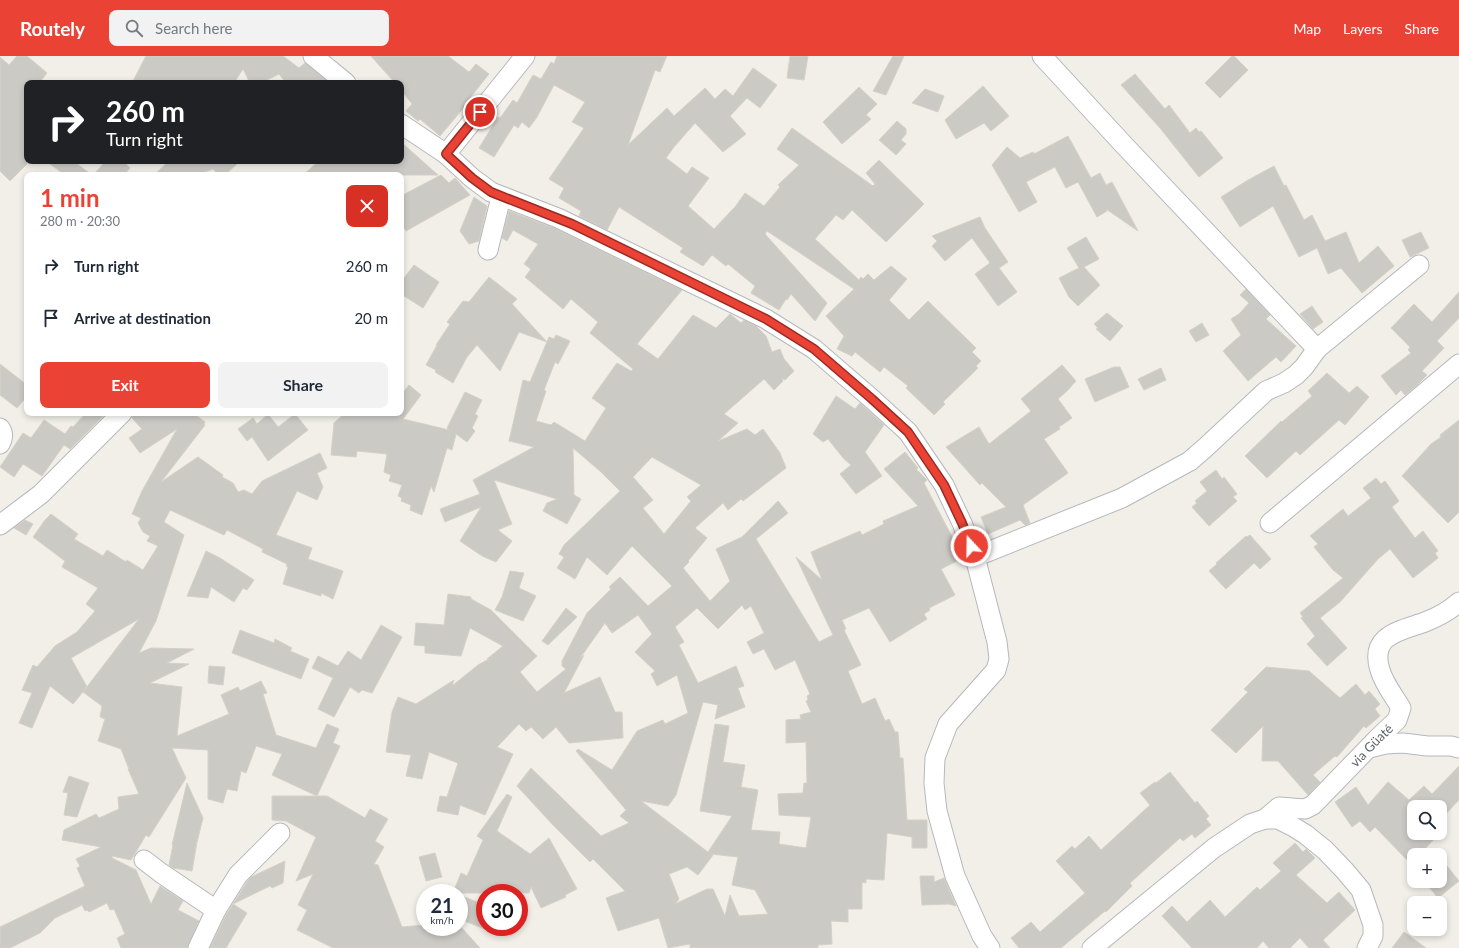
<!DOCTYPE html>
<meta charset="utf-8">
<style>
body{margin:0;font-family:Lato,sans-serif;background:#f2f2f3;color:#1f2937;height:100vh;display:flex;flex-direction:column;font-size:15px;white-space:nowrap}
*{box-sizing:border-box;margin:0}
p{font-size:13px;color:#747a83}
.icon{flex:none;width:22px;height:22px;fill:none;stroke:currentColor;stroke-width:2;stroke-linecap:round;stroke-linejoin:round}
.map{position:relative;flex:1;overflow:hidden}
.sheet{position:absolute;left:24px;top:116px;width:380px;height:244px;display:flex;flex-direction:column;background:#fff;border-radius:8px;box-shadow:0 2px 6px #0003}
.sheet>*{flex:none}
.hud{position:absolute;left:24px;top:24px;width:380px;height:84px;border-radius:8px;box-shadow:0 2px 6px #0003;background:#202124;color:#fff;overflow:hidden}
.tools{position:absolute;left:1407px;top:744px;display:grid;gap:8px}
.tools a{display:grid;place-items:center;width:40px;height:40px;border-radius:8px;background:#fff;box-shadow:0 2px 6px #0003;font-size:20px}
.speed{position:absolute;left:416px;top:828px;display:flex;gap:8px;font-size:20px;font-weight:700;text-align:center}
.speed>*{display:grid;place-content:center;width:52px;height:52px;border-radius:50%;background:#fff;box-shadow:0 2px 6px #0003;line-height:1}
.speed small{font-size:10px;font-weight:400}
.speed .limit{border:6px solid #d22;background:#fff;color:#111}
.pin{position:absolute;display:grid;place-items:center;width:34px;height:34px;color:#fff;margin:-17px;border:2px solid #fff;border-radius:50%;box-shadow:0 1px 4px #0007}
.me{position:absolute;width:44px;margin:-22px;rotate:339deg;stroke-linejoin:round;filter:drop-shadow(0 0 3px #0008)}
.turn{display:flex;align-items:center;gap:14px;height:84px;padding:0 16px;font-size:18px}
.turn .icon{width:52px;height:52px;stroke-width:2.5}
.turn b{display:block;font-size:28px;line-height:34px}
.round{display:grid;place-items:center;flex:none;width:42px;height:42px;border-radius:8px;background:#f2f2f3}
.headline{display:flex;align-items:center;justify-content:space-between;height:68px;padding:0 16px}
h1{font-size:24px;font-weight:700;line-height:30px;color:#ea4335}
.cta{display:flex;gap:8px;margin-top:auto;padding:8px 16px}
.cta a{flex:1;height:46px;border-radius:8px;background:#ea4335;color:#fff;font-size:16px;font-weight:700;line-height:46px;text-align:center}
.cta a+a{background:#f2f2f3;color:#1f2937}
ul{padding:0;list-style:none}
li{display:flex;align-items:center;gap:12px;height:52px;padding:0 16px}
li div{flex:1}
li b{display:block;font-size:15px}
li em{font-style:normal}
header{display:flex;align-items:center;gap:24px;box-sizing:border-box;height:56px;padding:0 20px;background:#ea4335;color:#fff}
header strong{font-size:19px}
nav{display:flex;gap:22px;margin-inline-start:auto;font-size:14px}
.search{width:280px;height:36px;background:#f2f2f3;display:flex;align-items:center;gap:10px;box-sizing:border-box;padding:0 14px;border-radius:8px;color:#747a83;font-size:15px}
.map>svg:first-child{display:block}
.building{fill:#cccac5;stroke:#d6d1c6;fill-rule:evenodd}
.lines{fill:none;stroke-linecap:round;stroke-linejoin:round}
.street-casing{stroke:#b5b8bc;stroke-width:21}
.street{stroke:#fff;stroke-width:19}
.route-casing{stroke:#982c22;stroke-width:10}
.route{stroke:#ea4335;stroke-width:7}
.labels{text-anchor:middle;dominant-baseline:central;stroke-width:3.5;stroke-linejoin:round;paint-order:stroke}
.street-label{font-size:13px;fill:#5f6368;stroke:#fff}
</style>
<header>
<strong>Routely</strong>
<div class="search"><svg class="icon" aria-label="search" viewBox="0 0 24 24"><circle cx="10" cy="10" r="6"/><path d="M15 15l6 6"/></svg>Search here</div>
<nav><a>Map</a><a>Layers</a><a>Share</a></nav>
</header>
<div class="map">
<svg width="1459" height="892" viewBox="0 0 1459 892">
<rect width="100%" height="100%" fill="#f1efe8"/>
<path class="building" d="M17 0H27L47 17 39 27H27V108L10 125 0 115V1L9 9Z
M146 0H283L299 12 305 7 329 27H286L279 18 261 27H250L243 13 234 27H132Z
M371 0H448L469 16 476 8 489 18 470 42 471 43 440 80 420 63 418 65 406 55 412 48 401 34V27H395Z
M557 0H667L660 16 655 14 628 89 667 52 674 60 705 32 715 43 725 33 733 40 753 12 777 29 760 52 747 42 730 60 746 78 723 96 695 67 674 91 666 102 687 118 692 111 709 122 688 150 714 173 735 151 745 137 764 150 780 131 778 129 799 109 777 93 792 72 873 130 875 128 866 117 879 104 924 148 886 186 852 154 843 164 836 159 815 183 859 224 861 221 863 223 868 218 874 224 891 210 907 223 889 244 909 264 928 245 976 292 972 296 981 305 976 310 978 312 943 346 945 348 934 359 906 332 908 330 884 311 880 316 855 296 852 300 837 293 844 280 826 260 854 233 767 175 765 178 827 247 815 265 791 238 787 244 786 243 779 254 751 237 755 230 728 208 726 210 712 199 703 210 680 196 683 192 619 151 607 174 579 160 581 155 559 142 564 132 549 123 584 72 572 66 585 46 554 29 537 61 529 72 522 66 518 72 514 69 494 101 479 92 498 61 500 62 513 44 517 47 533 19 541 23 551 6 554 8Z
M790 0H808L804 24 787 22Z
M893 0H904L886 39 873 35Z
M1232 0H1234L1248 14 1220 42 1205 27Z
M1135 18 1165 53 1169 49 1190 77 1196 72 1199 76 1201 75 1223 102 1199 121 1160 72 1121 29Z
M983 30 1009 60 991 75 984 67 956 83 945 64Z
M859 31 877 48 866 59 871 63 842 88 823 66Z
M925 33 944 40 938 56 912 47Z
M897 65 906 73V78L901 84 906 88 896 99 879 84Z
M1068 80 1091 122 1100 117 1106 129 1112 126 1138 175 1106 153 1107 155 1097 161 1078 126 1066 132 1055 111 1026 126 1037 146 1019 156 992 109 1007 91 1020 102 1033 96 1034 98Z
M401 86 438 119H303L319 105H401Z
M46 105H73L92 119H65Z
M106 105H123L130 112 124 119H93Z
M169 105H240L225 119H219L213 113 197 119H154Z
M1274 110 1284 130 1286 129 1304 164 1312 159 1325 185 1346 176 1359 207 1378 190 1394 210 1362 237 1341 212 1328 218 1317 192 1299 201 1273 150 1240 171 1221 141 1248 124Z
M441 119 449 127 455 122 470 139 406 175 401 166V140Z
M474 141 487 150 479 185 469 188 460 175Z
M509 155 554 172 682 234 637 288 658 303 693 259 716 272 730 258 741 267 744 264 756 270 766 280 772 296 780 293 784 303 794 315 785 324 782 322 783 325 774 334 764 323 724 358 738 367 718 385 747 373 755 379 763 373 780 397 786 412 743 445 741 443 728 454 723 447 695 472 707 482 688 505 689 506 683 512 710 545 730 525 716 493 742 481 778 445 788 457 756 483 819 586 833 579 796 501 822 524 811 496 860 475 862 479 884 468 883 465 918 450 884 413 905 396 918 412 916 413 927 424 924 427 963 502 941 513 955 539 929 552 930 554 924 558 927 563 890 586 869 552 842 564 846 573 844 574 861 609 848 615 862 648 875 642 885 665 889 663 895 676H898L900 702H903L907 764H927V792H912V781L887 777 884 824 866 823V827L862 826V853H848V866L831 865 832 888 818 889V892H690V888L668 892 659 862 618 875 606 842 625 835 593 803 590 806 553 769 517 730 531 712 601 780 629 767 620 760 626 754 576 695 578 693 612 714 637 675 663 664 665 668 688 657 677 619 657 630 651 618 655 615 635 596 652 578 638 559 612 577 605 567 580 602 584 599 564 637 600 621 615 656H622L623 682 569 687 556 671 543 683 531 671 526 675 519 668 497 691 513 698 485 759 460 749 458 759 437 755 440 740 447 741 458 707 429 696 422 723 406 720 411 699 386 696 392 656 398 641 416 648 454 624 452 630 478 609 489 603H487L503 590 470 572 461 600 425 597V590L414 589 416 567 444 569 448 538 471 541V543L491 554 537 600 520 616 537 636 566 613 562 610V605L587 557 611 533 609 531 620 521 648 550 672 530 632 490 607 519 587 501 575 523 557 512 564 501 559 498 564 489 620 435 601 416 573 392 574 439 581 443 567 468 543 455 547 447 557 443 494 424 512 468 498 474 512 485 496 506 482 500 460 485 481 451 445 466 440 453 480 438 473 424 534 391 509 385 523 324 530 326 549 281 554 283 556 279 570 285 558 308 555 306 544 334 546 335 536 365 551 369 554 366 585 385 606 352 592 342 617 307 631 315 633 313 590 277 598 266 571 243 563 253 525 221 531 213 524 208 538 188 513 174 507 185 502 182ZM652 401 701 429 687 441 691 445 664 478 643 452 653 444 633 421ZM742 549 745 554 751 550 764 577 747 586 753 598 764 593 775 614 795 604 810 638 807 640 808 644 806 645 811 656 800 659 801 663 786 664V687L806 686 807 727H804L803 737 778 738 779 759 811 761 806 792 779 788 780 776 751 774 758 734 741 731 745 709 723 706 729 670 715 668 700 755 732 760 708 796 641 745 668 750 676 739 703 646 718 649 715 663 745 651 738 632 744 630 736 610 698 627 679 589 684 586 675 571 697 552 718 573ZM711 798 738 801 732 829 755 834 768 858 739 860 730 839 725 860 713 833H707L675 848 679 843 669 818 687 811 698 819 713 799Z
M980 161 985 172 1008 206 999 212 1017 236 998 250 975 218 990 207 972 182 945 205 932 190 937 185 932 180Z
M1421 176 1429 192 1410 201 1402 184Z
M1086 181 1099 203 1084 211 1100 229 1078 250 1069 241 1059 222 1079 212 1067 192Z
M414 209 439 226 423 252 401 238V226Z
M489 221 517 243 512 248 547 286 519 276 500 315 477 289 467 301 453 327 435 316 436 314 426 309 437 289H436L450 268 447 266 463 245 469 246Z
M1246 233 1270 259 1266 263 1296 290 1281 306 1276 301 1248 325 1223 295 1241 279 1231 263 1239 258 1249 247 1240 239Z
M1459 236V262L1437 285 1444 292 1422 315 1427 319 1417 329 1405 339 1401 334 1396 339 1381 320 1411 297 1408 294 1410 291 1391 272 1414 248 1432 266Z
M1312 250 1323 266 1313 273 1300 258Z
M1107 257 1123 270 1110 285 1096 273 1098 272 1094 268Z
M1202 267 1209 279 1196 286 1189 275Z
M0 308 27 329V340L17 352 0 339Z
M1062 309 1076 325 1067 335 1058 343 1072 362 1059 371 1060 373 1044 383 1068 417 1023 449 1030 467 1025 469 1020 464 988 478 981 461 1006 451 982 427 980 429 946 391 979 371 989 388 1031 355 1021 343Z
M1114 311H1120L1129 331 1095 346 1085 323Z
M1161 312 1166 324 1144 334 1138 323Z
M1327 317 1349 337 1357 330 1369 341 1345 369 1339 364 1300 399 1296 395 1267 422 1245 400 1281 365 1282 366 1312 340 1308 335Z
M409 329 421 339 403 363 449 374 447 372 465 336 482 344 475 358 478 360 472 372 475 375 467 386 456 378 452 394 447 392 434 436 431 430 422 459 410 454 411 449 401 445 402 442 398 440 402 429 389 425 391 419 384 416 387 398 357 395 356 401 331 399 334 367 345 357H401V339Z
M836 340 855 353 860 347 884 369 865 396 882 420 856 438 840 418 851 409 844 403 828 383 823 386 813 378Z
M86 357H106L70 393 64 389 42 420 23 408 14 421 0 411 23 377 31 382 44 364 65 378 71 370 73 371Z
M133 357H201L197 360 205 366 204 368 205 369 161 426 198 401 223 419 222 421 233 427 238 436 244 434 252 438 262 425 320 397 327 412 317 417 323 431 317 444 297 435 276 479 312 492 308 503 343 515 333 543 321 537V540L283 528 288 511 286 510 287 508 262 496 263 493 227 474 224 479 170 454 164 466 184 479 156 565 139 597 151 592 194 593 167 607 189 608 150 627 182 631 177 680 229 658 221 639 238 631 240 635 261 625 267 637 263 638 276 679 316 692 327 668 339 673 333 687 340 690 317 740 272 719 282 698 256 690 246 717 241 715 237 735 227 733 223 747 208 743V694L172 692 186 722 149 781 146 779 131 804 112 800V802L136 814 151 848 160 830 183 845 178 854 199 865 187 892H121L117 882 125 878 114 853 110 854 107 847 89 856 87 854 85 855 82 849 55 862 40 877 10 892H0V871L85 830 77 812 80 810 76 803 101 791 62 784 64 774 96 758 99 762 119 753 118 741 139 738 128 713H129L121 693 98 685 105 663 100 661 102 650 83 636 139 563 71 602 87 631 73 648 50 630 32 672 19 667 32 637 22 634 33 609 37 611 55 590 77 576 95 555 86 548 98 532 62 511 65 505 33 481 45 464 51 458 78 478 74 483 103 500 107 494 126 506 127 504 143 514 158 490 147 485 150 480 143 476 138 467 141 462 132 458 142 435 177 373 140 397 129 382 142 373 132 362Z
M268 358 278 371 295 358 308 374 268 405 252 381 247 385 238 373 253 362 257 368Z
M1459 364V456L1448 467 1402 420 1431 388 1441 381 1440 379Z
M1216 414 1222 423 1224 421 1237 438 1233 441 1237 445 1209 470 1192 451 1197 447 1195 445 1207 435 1200 426Z
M1376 422 1381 428 1385 425 1399 445 1392 451 1415 482 1423 475 1438 495 1435 497 1438 502 1413 522 1390 493 1378 503 1340 546 1320 562 1347 592 1327 610 1307 588 1315 580 1301 562 1303 561 1300 557 1343 522 1333 514 1314 491 1318 488 1310 480 1343 453 1348 460 1371 442 1363 432Z
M25 464 33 468 26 479 14 472Z
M1250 479 1271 503 1260 513 1254 507 1226 533 1209 515 1217 508 1216 507 1246 480 1247 481Z
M206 495 220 502 254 524 247 534 243 532 234 546 211 531 208 542 187 540Z
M510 515 524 517 519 532 536 540 523 565 495 554 502 541Z
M566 552 577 561 548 589 542 585Z
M381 569 402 581 372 637 362 634 359 637 350 631 334 661 318 653 333 622 312 612 318 600 338 610 348 595 361 604Z
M240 574 274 587 275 583 292 592 290 595 309 603 301 623 232 597Z
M209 610 225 611 223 629 208 627Z
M1266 611 1309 615 1340 642 1356 628 1365 639 1369 635 1380 648 1375 653 1380 660 1366 672 1364 670 1337 701 1335 700 1313 719 1320 726 1308 739 1278 705H1262L1263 670 1236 697 1211 674 1248 636 1244 633Z
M1459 710V744L1440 764V751H1414V777H1440L1419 799H1414V804L1410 807 1375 771 1370 776 1360 765 1352 771 1335 746 1356 731 1368 749 1388 726 1409 744 1424 730 1432 738Z
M1170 716 1195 747 1197 745 1209 760 1206 763 1211 769 1195 782 1192 778 1183 785 1180 782 1130 827 1132 830 1106 856 1105 855 1061 892H1019L1011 882 1031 866 1040 876 1085 837 1056 805 1072 790 1075 793 1089 780 1101 794 1150 749 1140 737 1155 726 1156 727Z
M69 720 89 727 77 761 64 759 68 737 63 736Z
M187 727 203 762 197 786 192 815 173 812 169 809 173 789H172Z
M507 738 512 741 497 775 530 798 549 782 577 833 565 839 566 841 541 852 531 831 529 837H453L461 817 467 820 483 784 477 780Z
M272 740H327L365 762 370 753 388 763 375 785 384 791 374 808 378 809 402 871 425 869V871H461L480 892H333L297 874 307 854 298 849 313 818 296 825 316 781 286 765 272 764Z
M1295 787 1303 796 1306 793 1315 802 1296 819 1327 847 1339 836 1355 854 1323 884 1330 892H1309L1300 882 1290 892H1269L1263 885 1257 892H1192L1162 860 1172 850 1187 866 1210 844 1225 861 1257 831 1260 834 1281 815 1273 807Z
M435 797 442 821 426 825 419 801Z
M1440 801 1459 825 1438 842 1424 825H1440Z
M285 805 283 827 272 832 270 830 233 848 247 857 226 892H210L226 859 247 826 251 821Z
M920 820H934V826L944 822 956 850 949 848 922 849Z
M459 839 485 849V873L459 863Z
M1404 876 1426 892H1392Z"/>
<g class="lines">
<defs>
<g id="street">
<path d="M313 0 346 27"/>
<path d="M1042 0 1123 88 1317 293"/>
<path d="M401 68 446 98 472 122 491 136 558 162 766 263 814 293 872 343 908 376 944 429 962 467 975 501 997 586 999 603 996 614 948 668 935 702 934 727 937 755 955 820 982 880 990 892"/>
<path d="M446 98 525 0"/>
<path d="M488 194 501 141"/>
<path d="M0 372C4 378 3 382 0 388"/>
<path d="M1270 467 1459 308"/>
<path d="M0 469 41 438 122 357"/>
<path d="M975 501 1122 442 1190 405 1206 391 1266 335 1284 327 1296 319 1304 311 1317 293 1419 209"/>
<path d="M1369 692 1386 688 1403 687 1427 690H1451L1459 692"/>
<path id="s1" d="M1265 763 1279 751 1305 753 1313 749 1377 683 1397 664 1401 652C1394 640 1384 628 1380 614 1369 579 1400 575 1425 566 1438 561 1449 555 1459 546"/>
<path d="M144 804 161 817 216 854 198 892"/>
<path d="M216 854 238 819 280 777"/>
<path d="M1092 892 1214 792 1250 768 1265 763H1278L1292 770 1305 778 1325 794 1345 815 1361 834 1373 869V880L1367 892"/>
</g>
</defs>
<use href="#street" class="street-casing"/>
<use href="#street" class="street"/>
</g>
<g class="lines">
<defs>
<path id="route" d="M480 56 446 98 472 122 491 136 572 168 766 263 814 293 872 343 908 376 944 429 962 467 971 490"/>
</defs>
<use href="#route" class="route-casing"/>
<use href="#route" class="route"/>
</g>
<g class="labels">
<g class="street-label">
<text stroke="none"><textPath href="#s1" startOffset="137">via Güaté</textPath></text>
</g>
</g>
</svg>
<div class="tools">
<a><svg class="icon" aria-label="search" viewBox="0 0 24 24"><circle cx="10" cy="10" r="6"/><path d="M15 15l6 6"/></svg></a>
<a>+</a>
<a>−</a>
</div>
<div class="speed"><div>21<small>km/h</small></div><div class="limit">30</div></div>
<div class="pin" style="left:480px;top:56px;background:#d93025"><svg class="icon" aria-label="arrive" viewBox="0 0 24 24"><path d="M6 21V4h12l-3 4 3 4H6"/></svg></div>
<svg class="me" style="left:971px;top:490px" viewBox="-20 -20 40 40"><circle r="17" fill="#ea4335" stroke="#fff" stroke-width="3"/><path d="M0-11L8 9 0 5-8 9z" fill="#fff"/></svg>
<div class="hud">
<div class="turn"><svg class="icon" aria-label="right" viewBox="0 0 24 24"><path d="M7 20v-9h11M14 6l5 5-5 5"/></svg><div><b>260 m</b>Turn right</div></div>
</div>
<section class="sheet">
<div class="headline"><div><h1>1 min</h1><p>280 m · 20:30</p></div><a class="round" style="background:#d93025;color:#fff"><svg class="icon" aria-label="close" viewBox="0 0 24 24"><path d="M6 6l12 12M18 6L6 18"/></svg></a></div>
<ul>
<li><svg class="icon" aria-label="right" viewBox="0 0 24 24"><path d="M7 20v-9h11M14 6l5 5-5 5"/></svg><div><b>Turn right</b></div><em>260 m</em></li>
<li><svg class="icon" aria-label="arrive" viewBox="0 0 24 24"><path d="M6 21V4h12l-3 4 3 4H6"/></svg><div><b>Arrive at destination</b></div><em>20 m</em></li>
</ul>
<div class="cta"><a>Exit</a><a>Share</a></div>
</section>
</div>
